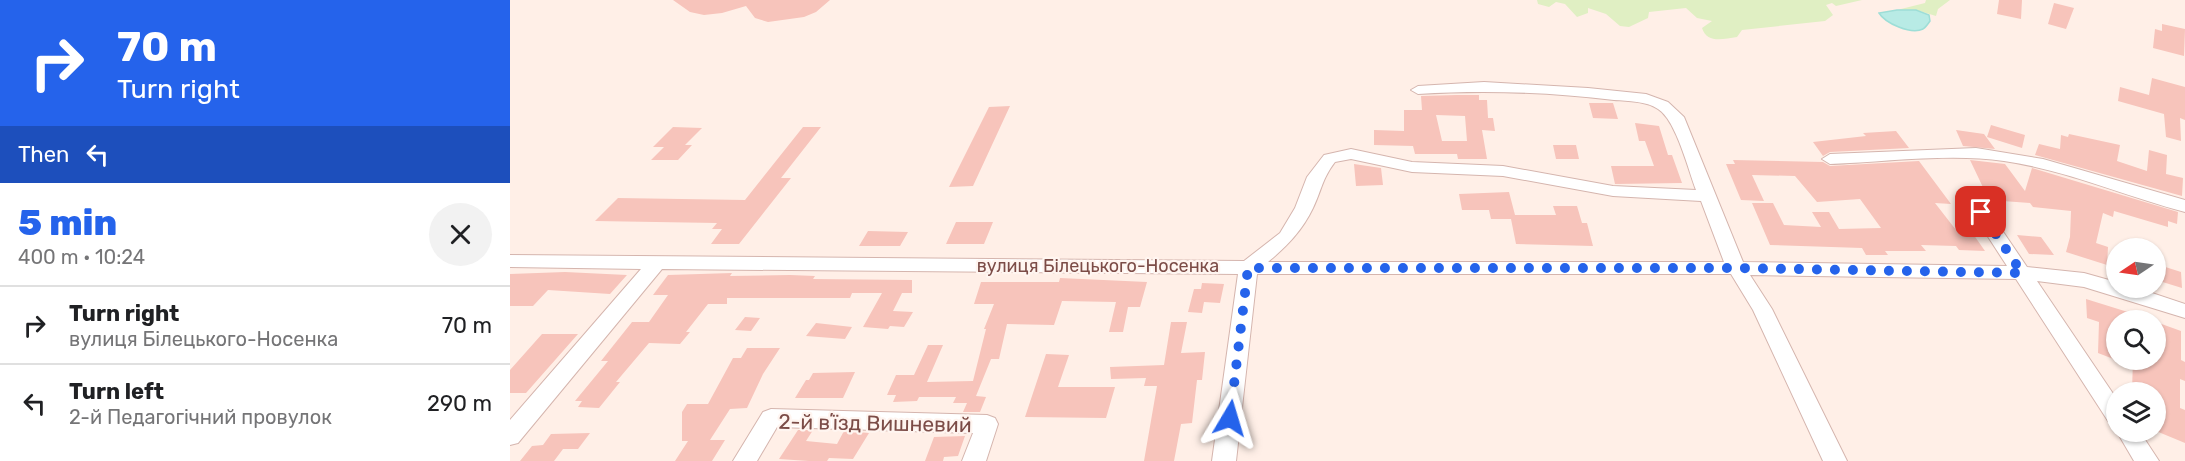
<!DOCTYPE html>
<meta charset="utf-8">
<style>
body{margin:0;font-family:Rubik,sans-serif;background:#f2f2f2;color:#202124;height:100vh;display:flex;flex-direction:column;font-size:22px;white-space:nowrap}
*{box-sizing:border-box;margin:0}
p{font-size:20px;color:#757577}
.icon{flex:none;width:33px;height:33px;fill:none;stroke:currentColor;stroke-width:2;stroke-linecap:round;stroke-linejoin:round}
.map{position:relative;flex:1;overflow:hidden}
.drawer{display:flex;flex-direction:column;background:#fff;width:510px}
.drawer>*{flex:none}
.hud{background:#2563eb;color:#fff;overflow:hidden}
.needle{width:39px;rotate:257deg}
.buttons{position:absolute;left:1596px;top:238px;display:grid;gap:12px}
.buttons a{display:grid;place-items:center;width:60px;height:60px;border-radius:50%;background:#fff;box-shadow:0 2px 4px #0004;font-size:30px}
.pin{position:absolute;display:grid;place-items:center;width:51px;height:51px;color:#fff;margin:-26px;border-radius:12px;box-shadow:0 3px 9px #0006}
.me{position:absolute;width:66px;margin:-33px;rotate:7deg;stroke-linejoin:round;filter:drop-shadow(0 0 4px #0008)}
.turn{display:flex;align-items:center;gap:21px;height:126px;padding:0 18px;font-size:27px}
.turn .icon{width:78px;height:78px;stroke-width:2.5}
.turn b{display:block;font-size:42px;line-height:51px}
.then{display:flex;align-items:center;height:57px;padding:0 18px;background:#0003;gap:12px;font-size:22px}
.round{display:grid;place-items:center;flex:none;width:63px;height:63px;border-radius:32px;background:#f2f2f2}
.headline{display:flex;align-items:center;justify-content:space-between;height:102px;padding:0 18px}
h1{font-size:36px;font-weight:800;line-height:45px;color:#2563eb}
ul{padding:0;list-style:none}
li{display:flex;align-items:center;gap:18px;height:78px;padding:0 18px;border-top:2px solid #e0e0e0}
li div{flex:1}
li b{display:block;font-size:22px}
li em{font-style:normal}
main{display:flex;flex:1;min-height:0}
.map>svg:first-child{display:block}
.green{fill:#e0efc3}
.water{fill:#b8ebe5;stroke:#9dded7;stroke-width:1.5}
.building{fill:#f7c4bb;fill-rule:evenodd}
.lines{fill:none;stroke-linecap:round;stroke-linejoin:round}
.minor-casing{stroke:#d5b5ae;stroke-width:2}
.minor{fill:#fff;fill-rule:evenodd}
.route{stroke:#2563eb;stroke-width:10;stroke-dasharray:0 18}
.labels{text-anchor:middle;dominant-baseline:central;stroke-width:4.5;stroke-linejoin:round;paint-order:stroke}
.street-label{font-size:18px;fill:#7c4c47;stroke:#fff5f0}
.near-street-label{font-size:21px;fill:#7c4c47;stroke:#fff5f0}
</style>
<main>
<section class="drawer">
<div class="hud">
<div class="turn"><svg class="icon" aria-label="right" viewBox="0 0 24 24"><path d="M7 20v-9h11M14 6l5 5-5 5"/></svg><div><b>70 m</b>Turn right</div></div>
<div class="then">Then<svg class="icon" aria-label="left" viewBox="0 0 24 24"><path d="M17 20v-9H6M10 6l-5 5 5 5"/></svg></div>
</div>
<div class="headline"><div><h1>5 min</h1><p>400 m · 10:24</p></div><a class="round"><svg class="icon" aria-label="close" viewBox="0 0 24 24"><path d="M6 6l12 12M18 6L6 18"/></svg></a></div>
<ul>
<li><svg class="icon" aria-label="right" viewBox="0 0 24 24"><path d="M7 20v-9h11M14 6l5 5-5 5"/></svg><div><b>Turn right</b><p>вулиця Білецького-Носенка</p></div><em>70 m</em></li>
<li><svg class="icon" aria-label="left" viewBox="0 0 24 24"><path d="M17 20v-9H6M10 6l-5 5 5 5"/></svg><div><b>Turn left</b><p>2-й Педагогічний провулок</p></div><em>290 m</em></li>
</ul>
</section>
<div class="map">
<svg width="1675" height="461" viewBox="0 0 1675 461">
<rect width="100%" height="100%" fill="#ffefe7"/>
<path class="green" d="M1027 0H1352L1326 6 1322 3 1316 5 1323 15 1315 21 1232 30 1227 37C1213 39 1197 44 1192 28L1202 21 1187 18 1176 8 1139 12 1138 18 1119 27 1110 26 1096 14 1078 8V13L1067 17 1055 4 1046 2 1039 7 1028 4Z
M1416 0H1440L1428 9 1426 16 1406 10H1387L1415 3Z"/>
<path class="water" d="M1387 10H1406L1419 15 1420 21C1418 24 1416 27 1413 29 1401 35 1375 23 1369 13Z"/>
<path class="building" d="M163 0H320L306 12 294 17 258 22 245 18 236 6 212 13 194 15 180 12Z
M1489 0H1512L1511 19 1487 14Z
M1544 3 1564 8 1556 29 1538 24Z
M1652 24 1675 29 1674 56 1643 48 1645 29 1652 31Z
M1642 78 1675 87V120L1670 118 1671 141 1656 137 1654 114 1608 101 1610 87 1639 95Z
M947 95H969V100H977L978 118H983L985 131 972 130 977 159H948L947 154H905L903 146 864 145V130L894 131V110H912L911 96ZM926 115 955 116 957 141H932Z
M1079 103H1103L1108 119 1083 118Z
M500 106 463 186 439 187 479 107Z
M1125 123 1149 126 1158 155H1162L1172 183 1105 184 1101 166H1144L1135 141H1129Z
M1481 125 1515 135 1512 148 1477 137Z
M163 127 192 128 175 145H182L168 160H141L154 147H143Z
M293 127H311L271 178H281L229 244H201L212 229H202L207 223 85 221 108 198 235 200Z
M1446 130 1474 134 1485 149 1453 146Z
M1386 131 1399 148 1320 152 1313 156 1303 142 1356 136 1353 133Z
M1559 134 1610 145 1607 161 1637 171 1639 150 1657 155 1656 174 1673 178 1672 196 1525 155 1529 144 1550 149 1551 135 1558 137Z
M1043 145H1066L1069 159H1046Z
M1223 160 1313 162 1320 166 1409 161 1441 204 1425 203 1446 230 1461 231 1475 251 1449 250 1446 246 1411 245 1416 251H1375L1378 255H1356L1352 248 1260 245 1242 203H1263L1274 225 1311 227 1302 212H1319L1329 229 1371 228 1350 199 1307 202 1285 176 1242 175 1254 201 1231 200 1216 164H1225Z
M1460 160 1495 164 1515 191 1522 168 1668 212 1667 224 1658 221V227L1604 211 1603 217 1593 213 1586 243 1598 247 1597 265 1556 252 1560 237 1561 211 1523 207 1520 203 1479 200Z
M844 164 871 168 873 185 846 186Z
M999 192 1005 215H1046L1043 206H1067L1072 223H1077L1083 246 1006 244 1001 219H981L979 210H952L949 194Z
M446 222H483L474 244H436Z
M358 231 398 232 390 246H349Z
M1507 235 1531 237 1544 255 1519 254Z
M1646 264 1671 272 1672 288 1646 280Z
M55 272 117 275 100 294 38 290 23 306H0V274Z
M222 273 220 276 280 275 305 276 303 279 402 280V293H392L383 311 403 312 394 327 380 326 378 329 353 327 372 293H342L340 298H217V304H198L176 332H180L170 344 139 343 106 382H110L89 408 68 407 72 401H65L98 361H91L122 322H139L158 295H143L158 275Z
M550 278 637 282 630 307H618L613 332H599L606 302 552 301 544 325 497 324 489 359H481L466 396 476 397 470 412H453L457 403H443L446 397H409L407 401 383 402 386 395H377L386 375H404L418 345H433L417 382 463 381 476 329H474L484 304H464L471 282H549Z
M692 283 714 284 710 303 694 302 692 313 678 312 684 289H691Z
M1576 299 1637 318V321H1606V360L1588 353 1589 322 1577 318Z
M235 317 250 318 241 331 225 330Z
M661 322H677L671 353 695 352 692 380H687L682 423 671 424 664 461H634L647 386H634L636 378 601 379 600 367 654 365Z
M1646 322 1671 331V360L1675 362V381L1670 379V408L1675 410V443L1646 431V393H1629L1622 390 1623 360H1646Z
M306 323 342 327 335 339 296 336Z
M32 334H68L16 393H0V370Z
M237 348H270L253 374 237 408 220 409 200 440H215L202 461H165L178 441H172V412L177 404H198L223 358H231Z
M536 354 559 355 548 387H605L596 418 515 417Z
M345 372 333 398H285L296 380H299L303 373Z
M288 430H303L296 441 327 444 334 431 359 433 343 459 319 458 317 461H299L269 459Z
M80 433 68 449H53L44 461H10L22 446 33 445 41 434Z
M455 436 448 456 434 457 433 461H415L424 437Z"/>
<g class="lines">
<defs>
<path id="minor" d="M974 82 1078 88 1136 94 1158 102 1174 117 1233 262 1497 266 1462 212 1465 208H1477L1517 267 1574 273 1606 282V288H1627L1675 304V318L1574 287 1527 281 1606 398V424L1598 421 1506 279 1240 275 1262 309 1337 461H1313L1243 310 1221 274H747L726 461H702L728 274 152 269 8 443 0 445V420L131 269 0 267V255L734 261 770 233 785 208 797 177 814 155 841 149 902 162 993 166 1103 186 1186 190C1178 169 1166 120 1148 109 1136 101 1118 101 1104 100 1038 92 974 90 908 94L901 90 908 86ZM841 159 902 172 993 176 1103 196 1191 201 1214 262H758C777 246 792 231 803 208 812 189 812 179 825 162Z
M1466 148 1533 159 1675 200V212C1615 196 1556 170 1494 161 1440 153 1375 162 1320 164L1312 159 1320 154Z
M261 409 477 415 485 418 488 424 476 461H452L463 433 267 427 247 461H223L253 412Z
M1607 432H1630L1649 461H1624Z"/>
</defs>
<use href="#minor" class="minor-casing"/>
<use href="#minor" class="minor"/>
</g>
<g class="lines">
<path class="route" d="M720 418 738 268H1226L1512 273 1471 212"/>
</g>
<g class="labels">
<g class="street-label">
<text x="588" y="266">вулиця Білецького-Носенка</text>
</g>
<g class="near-street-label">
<text transform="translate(365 423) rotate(1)">2-й вʼїзд Вишневий</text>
</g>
</g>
</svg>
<div class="buttons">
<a><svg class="needle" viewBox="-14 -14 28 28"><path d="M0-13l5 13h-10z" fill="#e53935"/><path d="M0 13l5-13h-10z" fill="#757577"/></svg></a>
<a><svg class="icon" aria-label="search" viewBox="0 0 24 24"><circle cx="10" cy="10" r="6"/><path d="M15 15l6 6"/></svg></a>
<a><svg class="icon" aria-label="layers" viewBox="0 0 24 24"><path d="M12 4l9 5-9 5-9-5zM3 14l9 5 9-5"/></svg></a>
</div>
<div class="pin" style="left:1471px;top:212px;background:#d93025"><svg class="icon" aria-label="arrive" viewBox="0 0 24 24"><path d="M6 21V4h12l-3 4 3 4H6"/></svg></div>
<svg class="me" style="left:720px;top:418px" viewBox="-20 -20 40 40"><path d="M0-17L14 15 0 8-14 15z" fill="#2563eb" stroke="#fff" stroke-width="4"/></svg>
</div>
</main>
